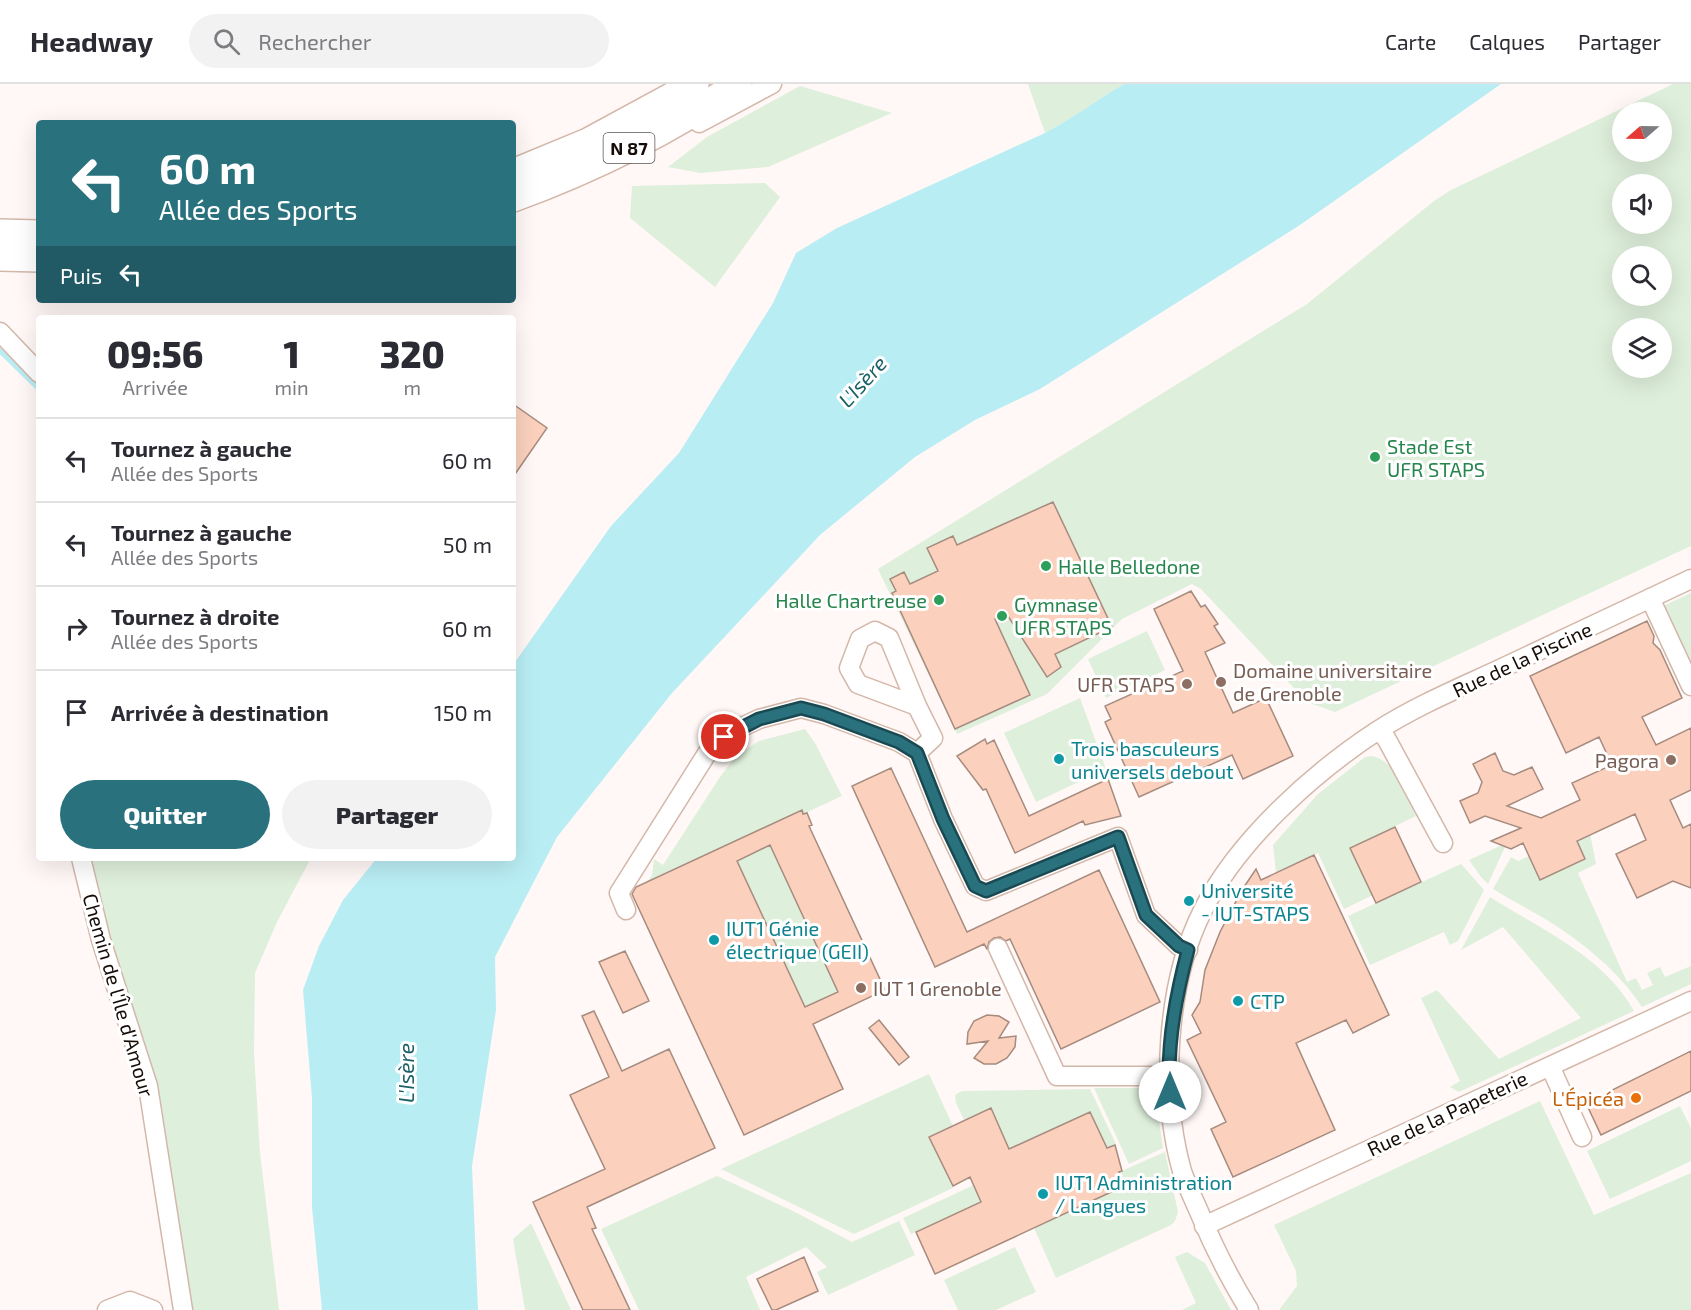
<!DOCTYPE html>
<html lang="fr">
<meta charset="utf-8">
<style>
body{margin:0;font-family:"Exo 2",sans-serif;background:#f2f2f3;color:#2b2b33;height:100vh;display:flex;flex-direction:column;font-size:22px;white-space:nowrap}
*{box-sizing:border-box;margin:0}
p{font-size:20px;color:#7c7c81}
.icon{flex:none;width:33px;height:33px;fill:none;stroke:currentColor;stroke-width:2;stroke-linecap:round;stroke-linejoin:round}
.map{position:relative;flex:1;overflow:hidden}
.sheet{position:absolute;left:36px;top:231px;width:480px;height:546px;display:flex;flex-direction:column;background:#fff;border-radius:6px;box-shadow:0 6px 24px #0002}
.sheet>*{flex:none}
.top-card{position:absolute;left:36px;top:36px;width:480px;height:183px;border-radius:6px;box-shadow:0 6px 24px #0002;background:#2a717e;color:#fff;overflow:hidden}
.needle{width:39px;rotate:250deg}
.tools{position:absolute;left:1612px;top:18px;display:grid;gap:12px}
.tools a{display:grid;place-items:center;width:60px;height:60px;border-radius:50%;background:#fff;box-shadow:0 6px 24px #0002;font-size:30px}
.pin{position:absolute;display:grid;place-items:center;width:51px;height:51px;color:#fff;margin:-26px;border:3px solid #fff;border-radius:50%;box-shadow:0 2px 6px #0007}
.me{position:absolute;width:66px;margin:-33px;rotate:0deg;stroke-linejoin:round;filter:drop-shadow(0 0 4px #0008)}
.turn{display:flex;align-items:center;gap:21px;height:126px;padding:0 24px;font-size:27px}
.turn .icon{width:78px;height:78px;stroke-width:2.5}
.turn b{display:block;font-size:42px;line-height:51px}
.then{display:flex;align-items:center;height:57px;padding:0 24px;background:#0003;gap:12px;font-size:22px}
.eta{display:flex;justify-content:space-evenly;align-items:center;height:102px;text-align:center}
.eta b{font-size:36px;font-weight:800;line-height:42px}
.action{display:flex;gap:12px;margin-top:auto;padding:12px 24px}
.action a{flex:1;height:69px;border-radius:36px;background:#2a717e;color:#fff;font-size:24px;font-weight:800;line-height:69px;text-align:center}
.action a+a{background:#f2f2f3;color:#2b2b33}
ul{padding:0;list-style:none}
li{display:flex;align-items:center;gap:18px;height:84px;padding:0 24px;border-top:2px solid #e1e1e2}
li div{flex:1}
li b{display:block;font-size:22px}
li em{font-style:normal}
header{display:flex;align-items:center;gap:36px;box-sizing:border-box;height:84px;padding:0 30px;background:#fff;border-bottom:2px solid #e1e1e2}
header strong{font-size:28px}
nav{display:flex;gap:33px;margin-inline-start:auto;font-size:21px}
.search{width:420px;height:54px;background:#f2f2f3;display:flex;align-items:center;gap:15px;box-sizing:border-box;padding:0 21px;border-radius:33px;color:#7c7c81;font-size:22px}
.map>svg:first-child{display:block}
.green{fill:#deefdb;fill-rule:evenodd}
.water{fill:#b9edf4}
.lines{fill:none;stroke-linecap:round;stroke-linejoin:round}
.stream{stroke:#b9edf4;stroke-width:5}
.building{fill:#fbd1be;stroke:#a68b7e;stroke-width:1.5;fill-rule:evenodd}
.minor-casing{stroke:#d3b7a9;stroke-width:21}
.highway-casing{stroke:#d3b7a9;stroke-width:30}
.minor{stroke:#fff;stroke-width:18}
.highway{stroke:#fff;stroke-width:27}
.route-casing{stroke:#1b4952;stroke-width:15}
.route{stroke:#2a717e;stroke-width:10}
.leisure-dot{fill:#2e9e5b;stroke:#fff;stroke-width:2}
.education-dot{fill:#8d6e63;stroke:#fff;stroke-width:2}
.culture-dot{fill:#0f9aa8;stroke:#fff;stroke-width:2}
.food-dot{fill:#e8710a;stroke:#fff;stroke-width:2}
.labels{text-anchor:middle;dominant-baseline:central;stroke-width:6;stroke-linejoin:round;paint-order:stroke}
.shield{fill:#fff;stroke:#5b5551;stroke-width:1.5}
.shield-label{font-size:18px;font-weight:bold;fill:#150c07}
.leisure-label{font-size:20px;fill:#27864d;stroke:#fff;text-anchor:start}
.street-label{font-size:20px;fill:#150c07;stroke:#fff}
.education-label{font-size:20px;fill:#785e54;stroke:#fff;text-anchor:start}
.culture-label{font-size:20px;fill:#0d838f;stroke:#fff;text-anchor:start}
.food-label{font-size:20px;fill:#c56008;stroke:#fff;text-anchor:end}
.water-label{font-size:21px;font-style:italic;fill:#1b6067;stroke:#fff}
</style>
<header>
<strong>Headway</strong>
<div class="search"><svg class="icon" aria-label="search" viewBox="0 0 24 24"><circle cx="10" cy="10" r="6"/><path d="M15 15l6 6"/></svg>Rechercher</div>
<nav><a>Carte</a><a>Calques</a><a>Partager</a></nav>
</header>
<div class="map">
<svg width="1691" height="1226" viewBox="0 0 1691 1226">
<rect width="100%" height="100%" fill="#fff8f6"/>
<path class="green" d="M1028 0H1124C1097 16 1073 34 1045 49Z
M1673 0H1691V462L1335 628 1307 618 1201 505 1192 500 1122 535 1047 610 957 650 878 485 1307 220 1434 117 1451 106ZM1623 28H1662V68H1623ZM1623 100H1662V140H1623ZM1623 172H1662V212H1623ZM1623 244H1662V284H1623Z
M800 2 892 29 768 83 701 89 668 83 707 53Z
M765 99 780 113 715 203 630 134 632 102Z
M1691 509V586L1661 523Z
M1147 547 1165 586 1106 614 1088 575Z
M1080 614 1106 685 1036 718 1004 649Z
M805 645 815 659 842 712 803 730 801 726 647 798 652 791 654 775 663 781 720 693 736 672 759 657Z
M1371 672C1397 676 1406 711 1416 732L1350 764 1366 798 1375 810 1344 825 1318 769 1276 789 1273 761 1318 710 1365 673Z
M1564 730 1590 749 1596 780 1578 789 1627 898 1636 894 1642 906 1653 901 1647 889 1660 883 1665 893 1691 882V900L1642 923C1619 888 1585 860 1550 838 1531 826 1512 817 1493 805L1511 773 1518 777 1529 772 1540 796 1585 775Z
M770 761 838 908 805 923 737 777Z
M1502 761 1505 763 1488 800 1481 793 1469 776Z
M81 774H311L277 838 255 889 254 969 260 1069 279 1226H190L158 1063Z
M1461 780 1484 806 1458 857 1450 861 1444 848 1370 881 1348 832Z
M1490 813C1540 845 1603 871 1634 927L1459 1008 1450 1003 1460 997 1421 914 1437 906 1499 975 1581 934 1503 843 1461 866Z
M929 990 953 1042 929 1053 953 1104 854 1150 721 1085Z
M1094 1004H1142L1155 1009 1163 1064 1129 1080Z
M1090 1005 1116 1060 1107 1064 1090 1028 1009 1065 991 1024 964 1036 956 1019 955 1011 962 1007Z
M1540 1017 1594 1131 1691 1089V1226H1279L1297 1202 1296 1187 1274 1141Z
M1680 1022 1691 1044V1077L1610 1115 1587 1067Z
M1165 1068 1178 1128 1175 1137 1171 1141 1056 1194 1034 1144 1124 1102 1119 1088Z
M717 1092 791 1126 852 1158 899 1137 915 1171 828 1211 817 1188 827 1183 806 1163 746 1193 760 1226H639L601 1145Z
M974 1101 981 1118 911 1150 903 1134Z
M531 1139 571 1226H525L513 1155Z
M1015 1163 1036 1208 996 1226H958L944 1196Z
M1187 1168 1205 1179 1231 1226H1182L1196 1219 1175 1173Z"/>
<path class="water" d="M1124 0H1501L1300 141 1040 305 975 336 915 373 820 451 672 609 557 753 495 873 496 926 472 1082 478 1226H322L312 1123V1014L303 906 319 862 343 816 377 774H513V581L611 442 679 369 773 219 796 169 837 144 1045 49C1073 34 1097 16 1124 0Z"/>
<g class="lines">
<path class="stream" d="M0 267 39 305"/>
</g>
<path class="building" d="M513 320 547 344 513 393Z
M1053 418 1112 543 1055 570 1061 583 1047 593 1006 529 995 535 1030 611 955 645 892 509 896 507 890 495 904 488 910 500 938 487 927 464 953 452 957 461Z
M1191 507 1201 523 1205 521 1218 540 1214 542 1225 559 1205 568 1233 629 1266 614 1293 672 1243 695 1232 671 1139 713 1105 638 1111 635 1105 622 1183 587 1154 525Z
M1647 537 1654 552 1653 559 1660 566 1682 614 1642 633 1656 661 1691 644V706L1670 716 1683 744 1691 740V804L1673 797 1637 814 1616 770 1646 756 1635 730 1577 757 1585 775 1540 796 1523 759 1511 765 1491 757 1521 744 1485 732 1470 739 1460 717 1478 709 1482 698 1473 680 1495 669 1503 687 1514 691 1532 683 1543 705 1507 722 1541 734 1580 716 1572 699 1612 681 1599 653 1566 669 1530 592Z
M985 655 987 660 994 656 1029 732 1108 695 1121 732 1085 741 1083 737 1015 769 986 705 983 706 957 672Z
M891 684 967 848 1099 786 1160 918 1061 965 1010 855 1006 857 1000 853 994 854 989 858 987 865 984 860 935 883 852 702Z
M802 726 803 730 807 729 812 741 809 742 885 906 813 940 843 1005 744 1051 632 810 636 803ZM770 761 838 908 805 923 737 777Z
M1395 743 1421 798 1376 819 1350 764Z
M1314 771 1389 931 1353 949 1346 936 1296 959 1335 1046 1233 1093 1211 1045 1226 1038 1187 956 1201 949 1192 931 1200 918 1205 886 1220 848 1242 806 1256 785 1261 796Z
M625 867 649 917 623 929 599 878Z
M594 927 622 987 669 965 715 1064 587 1123 596 1144 592 1145 630 1226H583L533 1118 605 1085 570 1011 609 993 582 932Z
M987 931 999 932 1009 938 999 954 1016 952 1015 963 1007 974 996 980H984L974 974 988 957 967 960 968 948 974 937Z
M879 936 909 973 899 981 869 944Z
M1691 967V1007L1601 1051 1586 1019Z
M991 1024 1009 1065 1090 1028 1107 1064 1115 1061 1122 1087 1119 1088 1124 1102 935 1190 916 1148 981 1118 970 1093 953 1102 929 1053Z
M804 1173 818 1207 776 1226H772L757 1195Z"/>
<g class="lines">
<defs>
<path id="minor" d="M699 39 772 0
M0 248 39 289
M1650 514 1691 602
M1378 647 1386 654 1443 759
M917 669 933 654 917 622 889 554 875 547 860 555 849 584 858 600 917 622
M81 774 101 856 148 1002 183 1226
M626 826 619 809 711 663 742 643 759 635 801 624 824 630 899 658 917 669 943 735 975 802 986 807 1118 753 1146 831 1179 862 1188 866
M998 864 1057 992H1168
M1550 982 1582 1053
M1204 1142 1691 917
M107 1226 130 1217 153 1226
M1249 1226C1230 1195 1214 1164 1200 1130 1194 1116 1187 1102 1182 1087 1160 1009 1166 899 1203 826 1237 757 1313 689 1377 647 1416 622 1459 604 1500 585 1564 555 1627 525 1691 495"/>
<path id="highway" d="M513 89 588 58 695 0
M513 114C592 85 669 47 738 0
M0 149 39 150
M0 173 39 174"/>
</defs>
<use href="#minor" class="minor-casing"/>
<use href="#highway" class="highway-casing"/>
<use href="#minor" class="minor"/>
<use href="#highway" class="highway"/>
</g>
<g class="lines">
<defs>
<path id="route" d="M724 653 759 635 801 624 824 630 899 658 917 669 943 735 975 802 986 807 1118 753 1146 831 1179 862 1188 866C1176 911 1166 961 1170 1008"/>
</defs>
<use href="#route" class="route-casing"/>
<use href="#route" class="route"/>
</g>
<g class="leisure-dot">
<circle cx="1375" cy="373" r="6"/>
<circle cx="1046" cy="482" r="6"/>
<circle cx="939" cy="516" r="6"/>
<circle cx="1002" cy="532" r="6"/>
</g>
<g class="education-dot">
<circle cx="1221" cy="598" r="6"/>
<circle cx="1187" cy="600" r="6"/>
<circle cx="1671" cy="676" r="6"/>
<circle cx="861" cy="904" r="6"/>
</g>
<g class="culture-dot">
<circle cx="1059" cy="675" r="6"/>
<circle cx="1189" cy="817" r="6"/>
<circle cx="714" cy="856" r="6"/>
<circle cx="1238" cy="917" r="6"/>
<circle cx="1043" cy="1110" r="6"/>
</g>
<circle class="food-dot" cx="1636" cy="1014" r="6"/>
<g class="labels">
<rect class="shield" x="603.5" y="49" width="51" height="30" rx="4.5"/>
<g class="shield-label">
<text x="629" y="64">N 87</text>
</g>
<g class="leisure-label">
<text x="1387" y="362">Stade Est<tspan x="1387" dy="23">UFR STAPS</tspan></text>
<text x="1058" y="482">Halle Belledone</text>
<text x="927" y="516" text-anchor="end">Halle Chartreuse</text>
<text x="1014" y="520">Gymnase<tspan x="1014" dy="23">UFR STAPS</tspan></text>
</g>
<g class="street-label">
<text transform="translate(1522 575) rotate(-25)">Rue de la Piscine</text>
<text transform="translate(119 911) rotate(74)">Chemin de l'Île d'Amour</text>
<text transform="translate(1447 1029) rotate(-25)">Rue de la Papeterie</text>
</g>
<g class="education-label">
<text x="1233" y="586">Domaine universitaire<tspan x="1233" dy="23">de Grenoble</tspan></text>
<text x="1175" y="600" text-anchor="end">UFR STAPS</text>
<text x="1659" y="676" text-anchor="end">Pagora</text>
<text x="873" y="904">IUT 1 Grenoble</text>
</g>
<g class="culture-label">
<text x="1071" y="664">Trois basculeurs<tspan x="1071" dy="23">universels debout</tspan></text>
<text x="1201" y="806">Université<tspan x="1201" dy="23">- IUT-STAPS</tspan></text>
<text x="726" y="844">IUT1 Génie<tspan x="726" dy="23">électrique (GEII)</tspan></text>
<text x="1250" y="917">CTP</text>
<text x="1055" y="1098">IUT1 Administration<tspan x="1055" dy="23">/ Langues</tspan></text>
</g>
<g class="food-label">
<text x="1624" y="1014">L'Épicéa</text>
</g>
<g class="water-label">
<text transform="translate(862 297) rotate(-48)">L'Isère</text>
<text transform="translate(405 989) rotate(-90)">L'Isère</text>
</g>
</g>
</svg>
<div class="tools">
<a><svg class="needle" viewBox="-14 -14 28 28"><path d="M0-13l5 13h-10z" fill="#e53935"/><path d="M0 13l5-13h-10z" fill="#7c7c81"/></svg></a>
<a><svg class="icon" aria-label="sound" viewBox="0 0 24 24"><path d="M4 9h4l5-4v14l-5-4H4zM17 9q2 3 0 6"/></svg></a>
<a><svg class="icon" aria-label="search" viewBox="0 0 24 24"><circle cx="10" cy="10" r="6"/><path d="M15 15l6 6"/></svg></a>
<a><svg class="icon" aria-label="layers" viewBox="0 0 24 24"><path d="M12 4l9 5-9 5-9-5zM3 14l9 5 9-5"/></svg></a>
</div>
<div class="pin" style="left:724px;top:653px;background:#d93025"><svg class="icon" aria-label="arrive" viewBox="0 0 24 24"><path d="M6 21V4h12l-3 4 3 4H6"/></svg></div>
<svg class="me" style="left:1170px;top:1008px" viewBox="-20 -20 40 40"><circle r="19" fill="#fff"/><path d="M0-13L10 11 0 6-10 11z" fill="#2a717e"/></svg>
<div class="top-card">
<div class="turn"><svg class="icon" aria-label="left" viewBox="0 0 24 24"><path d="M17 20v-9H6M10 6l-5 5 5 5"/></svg><div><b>60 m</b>Allée des Sports</div></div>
<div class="then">Puis<svg class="icon" aria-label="left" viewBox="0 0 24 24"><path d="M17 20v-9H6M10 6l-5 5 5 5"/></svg></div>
</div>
<section class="sheet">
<div class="eta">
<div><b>09:56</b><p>Arrivée</p></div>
<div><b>1</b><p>min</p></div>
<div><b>320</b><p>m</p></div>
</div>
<ul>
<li><svg class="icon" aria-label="left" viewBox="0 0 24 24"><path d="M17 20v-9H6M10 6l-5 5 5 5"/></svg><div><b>Tournez à gauche</b><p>Allée des Sports</p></div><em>60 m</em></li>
<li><svg class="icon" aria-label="left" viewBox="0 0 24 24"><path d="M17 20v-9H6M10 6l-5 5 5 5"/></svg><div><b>Tournez à gauche</b><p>Allée des Sports</p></div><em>50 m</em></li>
<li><svg class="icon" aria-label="right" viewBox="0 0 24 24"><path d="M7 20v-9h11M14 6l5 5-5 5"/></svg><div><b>Tournez à droite</b><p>Allée des Sports</p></div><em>60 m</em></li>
<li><svg class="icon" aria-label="arrive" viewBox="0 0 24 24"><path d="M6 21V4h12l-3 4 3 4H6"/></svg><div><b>Arrivée à destination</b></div><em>150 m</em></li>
</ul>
<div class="action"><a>Quitter</a><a>Partager</a></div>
</section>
</div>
